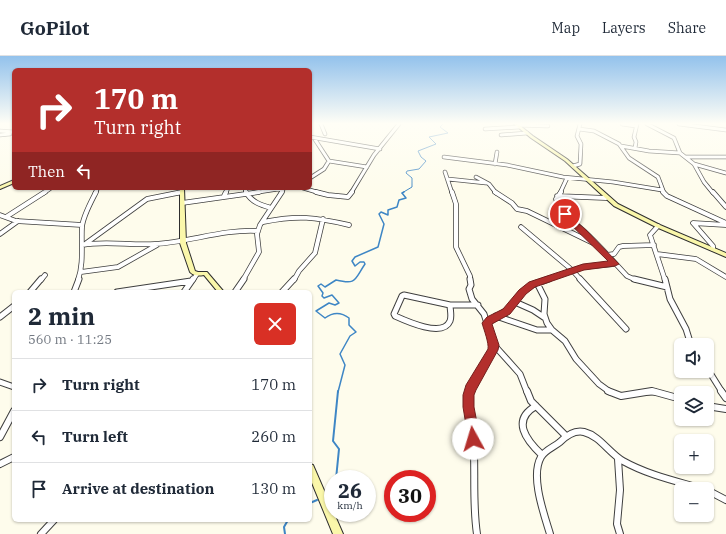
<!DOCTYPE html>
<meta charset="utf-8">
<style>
body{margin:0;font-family:"IBM Plex Serif",serif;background:#f2f2f3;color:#1f2937;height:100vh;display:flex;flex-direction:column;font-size:15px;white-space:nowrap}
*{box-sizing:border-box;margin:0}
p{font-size:13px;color:#747a83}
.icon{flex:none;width:22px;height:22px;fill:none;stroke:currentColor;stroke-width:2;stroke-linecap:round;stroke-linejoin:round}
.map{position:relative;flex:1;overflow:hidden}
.panel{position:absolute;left:12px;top:234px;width:300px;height:232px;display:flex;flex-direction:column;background:#fff;border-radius:6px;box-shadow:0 1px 3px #0004}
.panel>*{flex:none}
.banner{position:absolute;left:12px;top:12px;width:300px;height:122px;border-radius:6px;box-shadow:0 1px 3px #0004;background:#b32f2c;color:#fff;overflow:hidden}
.controls{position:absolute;left:674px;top:282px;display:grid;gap:8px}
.controls a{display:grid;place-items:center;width:40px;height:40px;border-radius:6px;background:#fff;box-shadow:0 1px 3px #0004;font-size:20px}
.speed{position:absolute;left:324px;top:414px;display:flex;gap:8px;font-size:20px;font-weight:700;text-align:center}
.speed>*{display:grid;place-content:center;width:52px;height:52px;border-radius:50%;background:#fff;box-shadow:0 1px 3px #0004;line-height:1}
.speed small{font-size:10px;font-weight:400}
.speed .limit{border:6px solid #d22;background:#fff;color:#111}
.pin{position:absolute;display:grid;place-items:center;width:34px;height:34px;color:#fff;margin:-17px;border:2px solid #fff;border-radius:50%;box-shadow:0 1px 4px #0007}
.me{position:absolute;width:44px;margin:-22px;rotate:354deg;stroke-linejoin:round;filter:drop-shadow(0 0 3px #0008)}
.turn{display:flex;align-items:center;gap:14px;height:84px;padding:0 16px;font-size:18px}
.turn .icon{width:52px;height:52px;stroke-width:2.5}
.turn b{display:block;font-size:28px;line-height:34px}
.then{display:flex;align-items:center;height:38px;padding:0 16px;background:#0003;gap:8px;font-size:15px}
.round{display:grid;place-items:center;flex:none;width:42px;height:42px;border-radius:6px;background:#f2f2f3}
.overview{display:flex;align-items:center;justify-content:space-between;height:68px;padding:0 16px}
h1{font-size:24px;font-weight:700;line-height:30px}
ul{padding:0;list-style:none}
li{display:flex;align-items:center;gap:12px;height:52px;padding:0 16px;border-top:1px solid #e0e1e3}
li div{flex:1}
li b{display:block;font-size:15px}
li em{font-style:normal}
header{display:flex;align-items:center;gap:24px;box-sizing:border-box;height:56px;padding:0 20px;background:#fff;border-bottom:1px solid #e0e1e3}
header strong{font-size:19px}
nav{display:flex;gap:22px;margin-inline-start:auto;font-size:14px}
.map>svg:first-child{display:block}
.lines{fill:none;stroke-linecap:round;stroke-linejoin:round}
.stream-far2{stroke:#3e86c5;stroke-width:1}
.stream-far1{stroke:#3e86c5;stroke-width:1.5}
.stream{stroke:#3e86c5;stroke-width:2}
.street-far3-casing{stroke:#3f3f3f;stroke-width:4.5}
.street-far2-casing{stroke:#3f3f3f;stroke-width:5.5}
.street-far1-casing{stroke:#3f3f3f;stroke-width:7}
.street-casing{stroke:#3f3f3f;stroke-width:8}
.secondary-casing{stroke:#2e2e2e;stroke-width:2}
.street-far3{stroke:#fff;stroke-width:3}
.street-far2{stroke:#fff;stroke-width:4}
.street-far1{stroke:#fff;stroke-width:5}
.street{stroke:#fff;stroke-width:6}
.secondary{fill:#faf7aa;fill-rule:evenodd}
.route{fill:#b32f2c;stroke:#741f1d}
</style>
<header>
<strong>GoPilot</strong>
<nav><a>Map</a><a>Layers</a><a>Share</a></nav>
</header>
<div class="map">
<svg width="726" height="478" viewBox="0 0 726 478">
<rect width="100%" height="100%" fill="#fefcec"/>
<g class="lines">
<path class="stream-far2" d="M402 137 412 131V122L406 117 407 115 419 113 426 105 421 101 418 95 436 88 429 81 448 77 440 71 443 68"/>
<path class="stream-far1" d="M338 336 345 309 340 298 350 280 356 276 349 269V262C341 256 333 256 325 262L316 255 329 247 335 249 339 247 332 239 324 242 322 240 323 237 318 230 321 228 325 231 336 224C357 229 354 224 365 208L364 206H360L355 210 352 205 355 201 378 191 384 168 379 158 381 156 388 159V154L397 151 399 144 406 142 402 137 404 136"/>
<path class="stream" d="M336 423 339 393 333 385 338 335
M331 436 333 430
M310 447 317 444
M285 478 284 471 288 464"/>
<defs>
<path id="street-far3" d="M321 68 325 78
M622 68 636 70
M647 68 674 82 680 97 694 108 726 117
M679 68 726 74
M517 69 548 70
M485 73 519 71
M579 73 594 75 619 88 629 102 658 121 664 137
M0 75 14 76
M0 79 10 78
M501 79 527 77
M310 81 380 93
M314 82 329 105 367 111
M621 90 649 95 680 97
M635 92 636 86 634 81 637 68
M444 101 507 109 563 121 613 126 662 134
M685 101H726
M495 108 497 96
M694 108 704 126 713 137
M573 110 580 108 581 88 577 80 580 68
M445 116 452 137
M476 121 489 128 496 137
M310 122 324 113 329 105
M448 123 486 127
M245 132 246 137
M303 132 320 137
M44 137 51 132
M95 137 98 132
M178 137 182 136
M226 137 228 132
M253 137 285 132
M281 137 283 133
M351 137 374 99 399 68
M560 137 567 122"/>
<path id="street-far2" d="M246 136C251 146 261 149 271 152
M316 136 328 139 348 141 352 136
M452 136 456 148V191L470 220V224
M495 136 512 147 517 153 527 155 593 187
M561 136 556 143C559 157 574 166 584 175 599 189 613 205 627 220L636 224
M663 136 667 140 726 167
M713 136 726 151
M224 140 226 136
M557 140 606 142
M182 147 259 136
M0 159 16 165 82 169
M6 161 45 136
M263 166C298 159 315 161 349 169
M658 170 650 179 665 224
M521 171 572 214 581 224
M0 178 18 165
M85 188 147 143 182 136
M82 189C107 184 131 190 155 188 191 186 222 173 258 175
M713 193V190L693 167 726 169
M657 198 696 203 726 221
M607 199 614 198 619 191 623 190 654 189
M81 216 118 211 157 189
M41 224 45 219
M78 224C84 207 81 189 82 171 83 160 91 146 96 136
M193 224 197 218
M243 224 259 196 257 178 260 169 282 136
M294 224 299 215 315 197 323 163
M546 224 583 211 615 208"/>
<path id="street-far1" d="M470 223 471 229 469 233 472 243 484 258 494 289 520 318 527 336
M580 223 626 273
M634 223 667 231
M665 223 670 243 686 273 691 289
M537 227 545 243 544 258 547 267 552 274 565 285 576 303 599 328 610 336
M30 236 41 223
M74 236 79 223
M117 236 191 225
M184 236 193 223
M235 236 244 223
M282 236 294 223
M404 239 450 249C450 254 452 260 450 265 443 282 406 265 395 260L394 258 402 240Z
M515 246 533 254 545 262
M450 249H478
M496 260 537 274H552
M0 261 14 250
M487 267 509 253 522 236 532 229 549 223
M707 312 722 336
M0 326 14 331
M470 336C474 319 489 306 494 289
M647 336H655"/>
<path id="street" d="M470 335C466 349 472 364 473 378 476 411 472 445 477 478
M527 335 531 345 566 380
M608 335 621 340 652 335 681 343
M721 335 726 342
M536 350C511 364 526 384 542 399
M707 350 726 353
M0 381 14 355
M618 403 620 434 617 468 620 478
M0 408 14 401
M707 434 726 444
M41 478 54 464
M550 478C544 458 530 420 541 401 545 394 554 391 560 386 566 380 575 374 584 376 600 380 609 397 623 405 648 419 676 425 703 433"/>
<path id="secondary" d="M514 68H518L533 80 567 103 618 148 660 169 726 197V201L656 171 614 150 565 105 531 82Z
M14 124V127L0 133V130Z
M180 132H184L186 187 195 215 198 216H207L224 236H218L204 219C198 220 194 220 190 216L180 187Z
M310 408 313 409 343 478H333L310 422Z"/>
</defs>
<use href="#street-far3" class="street-far3-casing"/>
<use href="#street-far2" class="street-far2-casing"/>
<use href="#street-far1" class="street-far1-casing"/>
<use href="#street" class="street-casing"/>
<use href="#secondary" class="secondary-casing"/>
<use href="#street-far3" class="street-far3"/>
<use href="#street-far2" class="street-far2"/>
<use href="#street-far1" class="street-far1"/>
<use href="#street" class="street"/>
<use href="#secondary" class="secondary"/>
</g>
<linearGradient id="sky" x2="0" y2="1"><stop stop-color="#93c2ec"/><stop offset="0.5" stop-color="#fffef6"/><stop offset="1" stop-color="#fffef6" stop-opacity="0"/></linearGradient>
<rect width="726" height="135" fill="url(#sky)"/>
<path class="route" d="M565 156 586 174 619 208 615 210 584 214 535 231 526 238 510 258 492 268 499 289 498 294 476 334 474 339V351L480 383 478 387 473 389 469 387 463 351V339L466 329 488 293C489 287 484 274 482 267L487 261 503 253 519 234 529 226 583 208 608 205 562 160 561 158Z"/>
</svg>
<div class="controls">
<a><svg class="icon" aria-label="sound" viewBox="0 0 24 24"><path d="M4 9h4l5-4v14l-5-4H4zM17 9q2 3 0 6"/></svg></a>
<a><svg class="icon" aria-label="layers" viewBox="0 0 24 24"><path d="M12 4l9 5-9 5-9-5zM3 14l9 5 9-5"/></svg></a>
<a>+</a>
<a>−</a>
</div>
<div class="speed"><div>26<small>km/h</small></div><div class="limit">30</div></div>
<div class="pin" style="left:565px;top:158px;background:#d93025"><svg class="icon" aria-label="arrive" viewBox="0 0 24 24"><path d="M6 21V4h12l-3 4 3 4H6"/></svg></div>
<svg class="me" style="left:473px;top:383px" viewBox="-20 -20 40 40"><circle r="19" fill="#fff"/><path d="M0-13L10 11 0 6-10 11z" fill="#b32f2c"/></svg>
<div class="banner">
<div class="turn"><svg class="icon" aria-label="right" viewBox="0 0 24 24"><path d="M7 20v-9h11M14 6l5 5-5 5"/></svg><div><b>170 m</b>Turn right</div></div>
<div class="then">Then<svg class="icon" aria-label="left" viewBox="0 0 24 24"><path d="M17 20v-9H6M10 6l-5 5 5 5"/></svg></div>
</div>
<section class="panel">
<div class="overview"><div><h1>2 min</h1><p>560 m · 11:25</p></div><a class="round" style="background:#d93025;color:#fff"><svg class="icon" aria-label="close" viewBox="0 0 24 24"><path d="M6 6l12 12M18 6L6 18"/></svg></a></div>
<ul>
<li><svg class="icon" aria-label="right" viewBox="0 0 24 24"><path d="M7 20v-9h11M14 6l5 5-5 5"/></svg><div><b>Turn right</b></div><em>170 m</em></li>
<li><svg class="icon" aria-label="left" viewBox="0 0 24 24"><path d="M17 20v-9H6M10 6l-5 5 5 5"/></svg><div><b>Turn left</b></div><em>260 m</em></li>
<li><svg class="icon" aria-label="arrive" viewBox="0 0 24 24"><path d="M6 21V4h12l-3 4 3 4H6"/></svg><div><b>Arrive at destination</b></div><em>130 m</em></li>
</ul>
</section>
</div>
